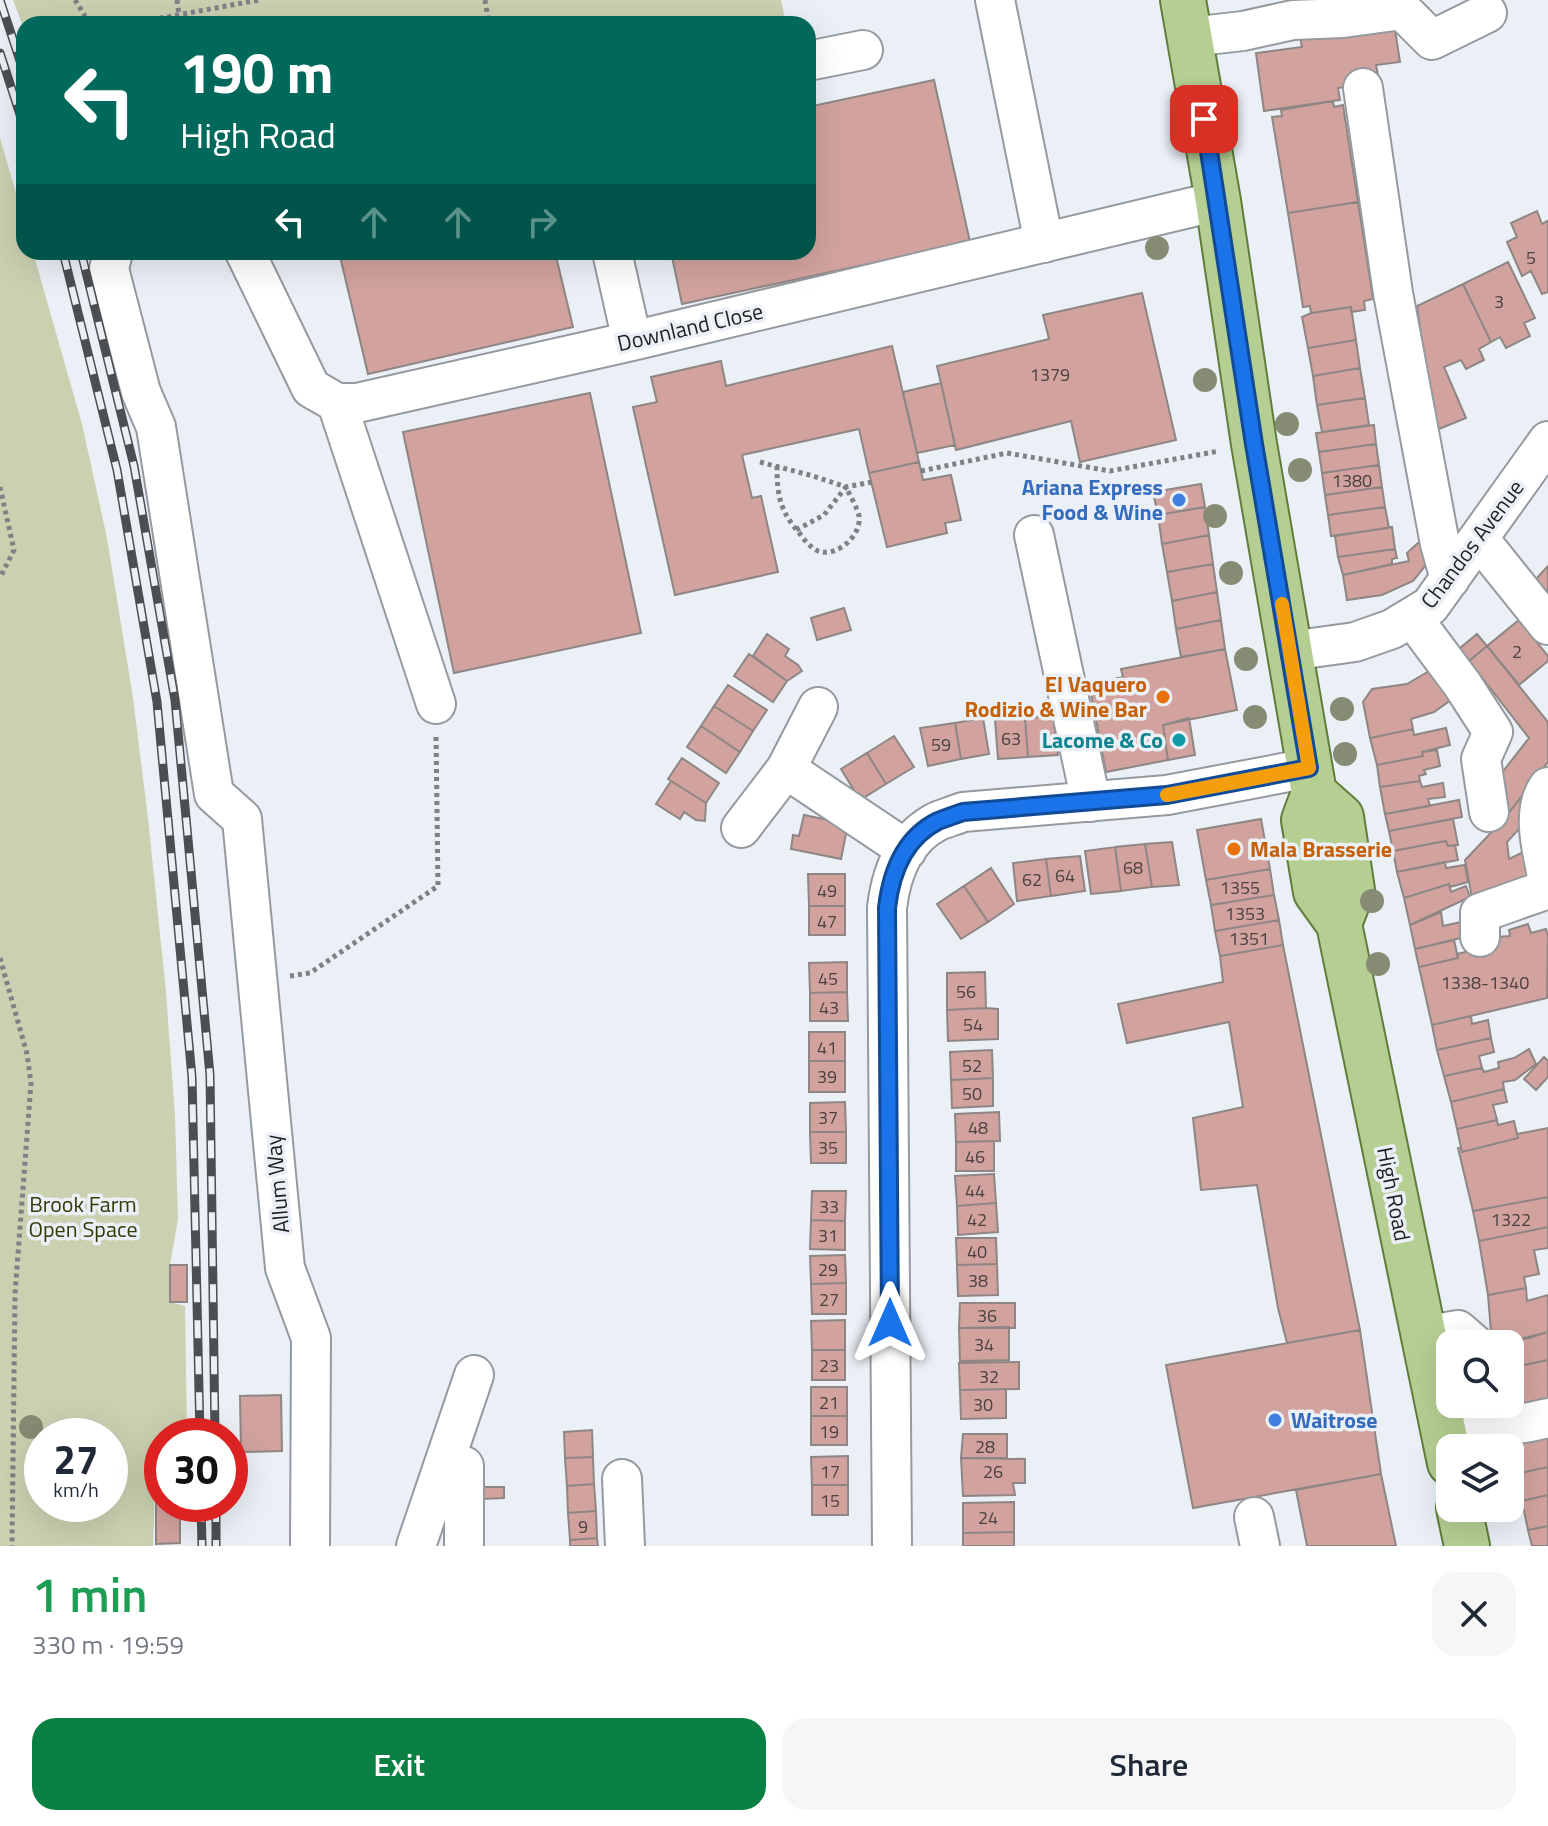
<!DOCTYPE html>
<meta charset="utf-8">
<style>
body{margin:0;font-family:"Titillium Web",sans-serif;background:#f6f6f7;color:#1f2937;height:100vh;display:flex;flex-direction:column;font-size:30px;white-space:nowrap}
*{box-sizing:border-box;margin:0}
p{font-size:26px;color:#747a83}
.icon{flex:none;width:44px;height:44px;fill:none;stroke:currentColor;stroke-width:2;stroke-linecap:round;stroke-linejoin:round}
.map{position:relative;height:1546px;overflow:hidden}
.panel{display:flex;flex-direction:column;background:#fff;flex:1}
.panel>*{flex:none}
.guide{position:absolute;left:16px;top:16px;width:800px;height:244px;border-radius:24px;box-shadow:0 8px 32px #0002;background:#00695c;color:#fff;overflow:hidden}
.tools{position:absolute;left:1436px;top:1330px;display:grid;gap:16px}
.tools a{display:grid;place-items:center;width:88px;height:88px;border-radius:16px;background:#fff;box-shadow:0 8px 32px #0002;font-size:40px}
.speed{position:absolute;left:24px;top:1418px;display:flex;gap:16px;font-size:40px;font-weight:700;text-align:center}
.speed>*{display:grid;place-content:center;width:104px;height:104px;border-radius:50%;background:#fff;box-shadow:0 8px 32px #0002;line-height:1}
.speed small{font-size:20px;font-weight:400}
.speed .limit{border:12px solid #d22;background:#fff;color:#111}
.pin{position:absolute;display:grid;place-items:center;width:68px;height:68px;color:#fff;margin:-34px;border-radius:16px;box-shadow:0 4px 12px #0006}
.me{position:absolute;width:88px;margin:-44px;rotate:0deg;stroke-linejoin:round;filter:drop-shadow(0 0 6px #0008)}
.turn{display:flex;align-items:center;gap:28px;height:168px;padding:0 32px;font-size:36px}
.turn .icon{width:104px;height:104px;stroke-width:2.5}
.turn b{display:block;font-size:56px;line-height:68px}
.lanes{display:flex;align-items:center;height:76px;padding:0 32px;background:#0003;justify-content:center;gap:40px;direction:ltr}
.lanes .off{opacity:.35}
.round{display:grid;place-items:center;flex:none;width:84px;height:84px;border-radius:24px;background:#f6f6f7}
.head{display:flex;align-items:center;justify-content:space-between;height:136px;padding:0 32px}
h1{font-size:48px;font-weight:600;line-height:60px;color:#1e9e55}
.button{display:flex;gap:16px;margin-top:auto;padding:16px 32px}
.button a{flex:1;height:92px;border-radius:24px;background:#0b8043;color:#fff;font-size:32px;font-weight:600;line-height:92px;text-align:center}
.button a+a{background:#f6f6f7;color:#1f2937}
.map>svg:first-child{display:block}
.green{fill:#cad0b0;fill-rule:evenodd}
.building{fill:#d2a39e;stroke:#8e8685;stroke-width:2}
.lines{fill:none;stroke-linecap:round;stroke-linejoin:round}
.minor-casing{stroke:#959a9f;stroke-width:42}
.major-casing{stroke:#607d3d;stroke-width:48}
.path{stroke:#7e8286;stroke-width:5;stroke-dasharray:4 4;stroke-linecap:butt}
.minor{stroke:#fff;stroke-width:38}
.major{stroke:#b5cf93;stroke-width:44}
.rail-casing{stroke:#4c4f52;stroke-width:9}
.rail{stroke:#eaf0f6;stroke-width:6;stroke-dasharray:18;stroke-linecap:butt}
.tree{fill:#868c73}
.route-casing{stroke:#114b97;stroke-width:20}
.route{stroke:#1a73e8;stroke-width:14}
.slow{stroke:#f59e0b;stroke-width:14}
.shop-dot{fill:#3f7fe0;stroke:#eaf0f6;stroke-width:3}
.food-dot{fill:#e8710a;stroke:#eaf0f6;stroke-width:3}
.culture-dot{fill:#0f9aa8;stroke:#eaf0f6;stroke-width:3}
.labels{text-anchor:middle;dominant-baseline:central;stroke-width:7;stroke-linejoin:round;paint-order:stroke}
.number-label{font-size:18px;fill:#4b4141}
.street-label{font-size:22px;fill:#1e2022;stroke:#eaf0f6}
.shop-label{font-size:22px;font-weight:bold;fill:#366cbe;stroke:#eaf0f6;text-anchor:end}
.food-label{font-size:22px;font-weight:bold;fill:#c56008;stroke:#eaf0f6;text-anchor:end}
.culture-label{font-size:22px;font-weight:bold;fill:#0d838f;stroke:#eaf0f6;text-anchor:end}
.park-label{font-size:22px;fill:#343a07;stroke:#eaf0f6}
</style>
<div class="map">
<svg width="1548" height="1546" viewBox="0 0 1548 1546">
<rect width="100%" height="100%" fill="#eaf0f6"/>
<path class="green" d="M13 0H781L786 24H24V29Z
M0 138 24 220V252H33L82 424 107 538 133 698 148 818 166 992 175 1116 178 1219 170 1265V1302L185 1306 187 1436H162V1484L155 1486 153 1546H0ZM42 1436H110V1504H42Z"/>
<path class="building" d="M1391 4 1400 62 1376 65 1378 75 1359 78 1360 85 1338 88 1340 100 1264 111 1256 53 1302 47 1299 32Z
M934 80 970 242 682 304 671 252H808V107Z
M1333 101 1334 107 1343 105 1358 202 1288 213 1272 117 1282 116 1281 110Z
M1358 202 1373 299 1364 301 1365 310 1351 312V307L1311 313 1310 306 1303 307 1288 213Z
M1537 211 1542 224 1547 221 1548 223V292L1542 294 1531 271 1522 276 1507 242 1517 237 1511 223Z
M339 252H555L573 327 368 374Z
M1508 262 1535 318 1524 323 1530 336 1506 348 1500 337 1491 342 1463 284Z
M1463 284 1491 342 1479 349 1484 360 1466 369 1461 360 1444 367 1466 418 1434 431 1417 306Z
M1142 293 1176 440 1080 462 1071 421 956 450 937 366 1049 339 1043 315Z
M1351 307 1356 340 1308 348 1302 317 1311 313Z
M1356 340 1360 368 1313 376 1308 348Z
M892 346 919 462 869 473 859 429 742 455 752 498 761 496 778 572 675 595 633 407 657 402 651 377 721 361 726 386Z
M1360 368 1365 398 1317 405 1313 376Z
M941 383 955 445 917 453 903 392Z
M590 393 641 633 454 673 403 432Z
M1365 398 1369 425 1322 432 1317 405Z
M1374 425 1376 444 1319 452 1316 433Z
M1376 444 1379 465 1322 473 1319 452Z
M919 462 923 480 951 475 961 520 945 523 947 533 887 547 869 473Z
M1379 465 1382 487 1325 495 1322 473Z
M1201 484 1205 507 1158 515 1153 492Z
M1382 487 1385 507 1328 515 1325 495Z
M1205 507 1209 535 1162 544 1158 515Z
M1385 507 1389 528 1331 536 1328 515Z
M1392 527 1395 549 1338 557 1335 536Z
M1209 535 1213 564 1167 572 1162 544Z
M1419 542 1434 555 1413 581 1382 595 1347 600 1343 575 1409 561 1407 553Z
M1395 549 1397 558 1392 559V564L1343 575 1338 557Z
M1213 564 1217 592 1172 601 1167 572Z
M1548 566V598L1534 585 1537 581 1536 579Z
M1217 592 1221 620 1176 629 1172 601Z
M844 608 851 630 817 640 811 618Z
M1221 620 1225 649 1181 657 1176 629Z
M1519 620 1548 656V661L1519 685 1487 646Z
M767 634 789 649 785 656 798 665 802 671 787 681 753 656Z
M1477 634 1487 646 1469 661 1459 649Z
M1487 646 1548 722V762L1504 819 1494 783 1529 738 1469 661Z
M1225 649 1237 710 1163 725 1168 760 1106 772 1089 684 1123 677 1121 669Z
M749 654 787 681 773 702 734 676Z
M1436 667 1458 695 1434 712 1411 719 1413 729 1370 738 1363 702 1372 689 1407 684Z
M728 685 767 710 753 731 714 706Z
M714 706 753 731 740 752 701 726Z
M1053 716 1058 755 1028 757 1025 718Z
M983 718 989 754 961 759 955 723Z
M1025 718 1028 757 998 759 995 720Z
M1189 718 1195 755 1168 760 1163 725Z
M955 723 961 759 928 766 920 728Z
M701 726 740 752 726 773 687 747Z
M1446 728 1450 745 1422 752 1423 756 1377 765 1370 738 1413 729 1414 735Z
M894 736 914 767 886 784 867 753Z
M1437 750 1440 766 1424 770 1426 774 1419 776 1420 781 1380 787 1377 765 1423 756 1422 752Z
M867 753 886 784 860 800 841 769Z
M682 758 719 783 706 803 668 779Z
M671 781 706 803 705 821 696 820 684 812 680 819 656 804Z
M1420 781 1422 787 1443 783 1445 797 1428 799 1430 806 1385 814 1380 787Z
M1527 789 1529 818 1507 842 1509 859 1534 847 1539 876 1473 903 1465 860 1504 819Z
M1459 800 1462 817 1389 831 1385 814Z
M804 815 848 824 841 859 791 849 793 835 799 836Z
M1261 819 1270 869 1206 880 1197 830Z
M1453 819 1458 845 1448 846 1446 841 1393 851 1389 831Z
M1446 841 1448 846 1455 845 1458 860 1397 872 1393 851Z
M1172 842 1179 885 1152 887 1145 844Z
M1145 844 1152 887 1121 891 1115 847Z
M1115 847 1121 891 1091 894 1085 851Z
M1080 856 1085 891 1051 896 1046 859Z
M1046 859 1051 896 1017 901 1013 863Z
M1445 862 1446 868 1465 865 1468 882 1450 887 1449 884 1404 898 1397 872Z
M991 868 1014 904 988 922 964 886Z
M1270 869 1274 895 1211 905 1206 880Z
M808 874H845V906H809Z
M1449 884 1451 892 1466 886 1470 897 1410 925 1404 898Z
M964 886 988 922 961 939 937 904Z
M1274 895 1279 920 1215 931 1211 905Z
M809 906H845V935H809Z
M1441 912 1443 926 1461 922 1465 937 1415 949 1410 925Z
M1279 920 1283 945 1220 956 1215 931Z
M1528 924 1531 933 1546 929 1548 937 1547 998 1432 1025 1419 967 1458 958 1457 954 1498 944V937L1510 936 1509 930Z
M1454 940 1458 958 1419 967 1415 949Z
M1283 945 1360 1330 1287 1343 1278 1308 1257 1185 1201 1190 1193 1118 1243 1107 1229 1022 1127 1043 1118 1004 1223 982 1220 956Z
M847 962V992L810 993 809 963Z
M985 972 986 1008 947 1010V973Z
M847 992 848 1021H810V993Z
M986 1008 998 1009V1039L948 1041 947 1010Z
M1471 1016 1472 1024 1488 1020 1491 1038 1437 1050 1432 1025Z
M809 1032H845V1061H809Z
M1491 1038 1494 1052 1479 1056 1482 1068 1444 1076 1437 1050Z
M1529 1049 1536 1064 1515 1080 1503 1082 1504 1089 1451 1102 1444 1076 1482 1068 1484 1072 1499 1068 1498 1062 1514 1058Z
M992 1050 993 1078 951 1080 950 1052Z
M1544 1057 1548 1061V1077L1536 1090 1524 1079Z
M809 1061H845V1092H809Z
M993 1078V1106L952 1108 951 1080Z
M1504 1089 1507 1102 1493 1105 1497 1120 1457 1129 1451 1102Z
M845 1102 846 1132H810V1103Z
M999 1112 1000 1141 956 1142 955 1114Z
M1497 1120 1498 1125 1514 1121 1518 1138 1462 1152 1457 1129Z
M1548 1128V1197L1473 1211 1458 1148 1461 1147 1462 1152 1518 1138 1517 1134Z
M810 1132H846V1163H811Z
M994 1141V1171H956V1142Z
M994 1174 996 1203 957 1206 955 1176Z
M812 1191H846L845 1221 811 1220Z
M1548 1197V1227L1479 1241 1473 1211Z
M996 1203 998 1232 958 1235 957 1206Z
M811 1220 845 1221V1250L810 1249Z
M1548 1227V1248L1534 1250 1539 1274 1524 1277 1526 1288 1488 1295 1479 1241Z
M956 1238H996L997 1264 957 1265Z
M845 1255 846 1283 811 1284 810 1256Z
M997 1264 998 1295 958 1296 957 1265Z
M170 1265H187V1302H170Z
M846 1283V1314H812L811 1284Z
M1526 1288 1527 1301 1548 1295V1332L1529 1338 1492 1344 1488 1295Z
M960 1303H1015V1328H959Z
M845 1320V1350H812L811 1321Z
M1009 1327V1360L960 1361 959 1328Z
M1360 1330 1381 1474 1193 1508 1166 1365Z
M1548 1332V1360L1510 1368V1344H1501Z
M812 1350H845V1380H812Z
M1548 1360V1412L1509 1421 1505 1404H1510V1368Z
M1019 1362V1389L960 1390 959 1363Z
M811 1387H847V1416H811Z
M1006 1389V1418L961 1419 960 1390Z
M281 1395 282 1451 241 1452 240 1396Z
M811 1416H847V1445H811Z
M1548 1427V1467L1516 1474 1507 1435Z
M592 1430 593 1457 565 1458 564 1432Z
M963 1434H1007V1458H961Z
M848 1456V1485H812L811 1457Z
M593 1457 594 1484 567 1486 565 1458Z
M961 1458 1025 1459V1483H1013L1015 1495 963 1496Z
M1548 1467V1495L1522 1501 1516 1474Z
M1381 1474 1396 1546H1307L1296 1490Z
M594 1484 596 1511 568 1513 567 1486Z
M812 1485H848V1515H812Z
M481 1487H504V1498L482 1499Z
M156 1492H162V1504H180V1543L156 1544Z
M1548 1495V1526L1528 1530 1522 1501Z
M1014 1502V1532L963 1533V1503Z
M596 1511 597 1538 570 1540 568 1513Z
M1548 1526V1546H1532L1528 1530Z
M1014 1532V1546H963V1533Z
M597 1538 598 1546H570V1540Z"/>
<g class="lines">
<defs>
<path id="minor" d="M995 0 1044 243
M1190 37 1243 31 1293 20 1343 18 1402 10 1432 40 1487 13
M808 61 863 50
M1363 88 1393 293 1440 544 1450 579
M113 252 109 269 141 392 156 427 214 794 242 819 285 1268 311 1338 310 1546
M245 252 311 388 337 403H357L632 341 1218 201
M612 252 632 341
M337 403 436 704
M1034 535 1091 802
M1479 539 1548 625
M1412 617 1462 684 1493 732 1481 759 1489 812
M1290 651 1355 642 1392 629 1430 606 1548 441
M786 769 907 850
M1548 787C1530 812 1543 854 1548 881
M741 828 786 769 818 707
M1480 937V913L1548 889
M1423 1336 1458 1330 1474 1344
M1443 1430 1489 1418C1512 1429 1524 1423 1548 1418
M464 1466V1546
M622 1479 625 1546
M1254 1517 1260 1546
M416 1546 474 1375
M892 1546 887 908C891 873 904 838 938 821 946 818 955 815 963 812L1167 795 1309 768"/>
<path id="major" d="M1183 0 1218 201 1254 444 1314 793 1304 820 1316 892 1339 924 1450 1463
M1314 793 1341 817 1352 890 1339 924
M1459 1508 1467 1546"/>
</defs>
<use href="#minor" class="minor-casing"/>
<use href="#major" class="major-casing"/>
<path class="path" d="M75 0 85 16 103 24
M177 0 179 15
M485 0 489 24
M120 24 134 23 259 0
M760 462 813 476 846 487 872 482
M777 466C777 496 780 511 800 534 804 540 811 548 818 551 837 558 862 535 859 516 857 507 850 496 846 487L824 515 796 530
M921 471 1007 453 1110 471 1219 451
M0 487 14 550 0 578
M0 958 27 1054 31 1083 15 1294 12 1546
M290 976 310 973 438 886 436 735"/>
<use href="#minor" class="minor"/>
<use href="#major" class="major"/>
<defs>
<path id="rail" d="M0 0 24 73
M0 53 24 127
M63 252 117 470 157 702 192 1077 200 1436
M81 252 134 466 175 700 210 1075 215 1436
M201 1504 202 1546
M216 1504V1546"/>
</defs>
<use href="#rail" class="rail-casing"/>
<use href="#rail" class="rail"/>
</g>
<g class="tree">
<circle cx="1157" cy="248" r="12"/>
<circle cx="1205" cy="380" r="12"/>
<circle cx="1287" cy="424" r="12"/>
<circle cx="1300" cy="470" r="12"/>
<circle cx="1215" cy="516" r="12"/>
<circle cx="1231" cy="573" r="12"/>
<circle cx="1246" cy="659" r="12"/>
<circle cx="1342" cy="709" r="12"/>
<circle cx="1255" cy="717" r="12"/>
<circle cx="1345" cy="754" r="12"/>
<circle cx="1372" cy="901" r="12"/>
<circle cx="1378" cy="964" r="12"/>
<circle cx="31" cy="1427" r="12"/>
</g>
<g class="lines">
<defs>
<path id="route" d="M890 1323 887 908C891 873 904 838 938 821 946 818 954 815 963 812L1167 795 1309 768 1254 444 1204 119"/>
</defs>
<use href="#route" class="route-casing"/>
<use href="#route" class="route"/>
<path class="slow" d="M1167 795 1309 768 1282 604"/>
</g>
<g class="shop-dot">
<circle cx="1179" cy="500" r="8"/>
<circle cx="1275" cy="1420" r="8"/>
</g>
<g class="food-dot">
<circle cx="1163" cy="697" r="8"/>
<circle cx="1234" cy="849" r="8"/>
</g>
<circle class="culture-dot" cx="1179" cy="740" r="8"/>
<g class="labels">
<g class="number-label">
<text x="1531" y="257">5</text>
<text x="1499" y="301">3</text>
<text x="1050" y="374">1379</text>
<text x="1352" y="480">1380</text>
<text x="1517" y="651">2</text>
<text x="1011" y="738">63</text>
<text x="941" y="744">59</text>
<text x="1133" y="867">68</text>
<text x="1065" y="875">64</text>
<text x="1032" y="879">62</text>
<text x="1240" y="887">1355</text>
<text x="827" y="890">49</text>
<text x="1245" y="913">1353</text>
<text x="827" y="921">47</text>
<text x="1249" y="938">1351</text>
<text x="828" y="978">45</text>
<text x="1485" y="982">1338-1340</text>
<text x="966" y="991">56</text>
<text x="829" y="1007">43</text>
<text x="973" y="1024">54</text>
<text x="827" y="1047">41</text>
<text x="972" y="1065">52</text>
<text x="827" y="1076">39</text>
<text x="972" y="1093">50</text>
<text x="828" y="1117">37</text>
<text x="978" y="1127">48</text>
<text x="828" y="1147">35</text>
<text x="975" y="1156">46</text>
<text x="975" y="1190">44</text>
<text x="829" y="1206">33</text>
<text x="977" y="1219">42</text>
<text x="1511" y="1219">1322</text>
<text x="828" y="1235">31</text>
<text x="977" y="1251">40</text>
<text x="828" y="1269">29</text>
<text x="978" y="1280">38</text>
<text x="829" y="1299">27</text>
<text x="987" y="1315">36</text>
<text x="984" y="1344">34</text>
<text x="829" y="1365">23</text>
<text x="989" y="1376">32</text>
<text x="829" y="1402">21</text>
<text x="983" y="1404">30</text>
<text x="829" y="1431">19</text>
<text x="985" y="1446">28</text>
<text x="830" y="1471">17</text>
<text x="993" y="1471">26</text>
<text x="830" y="1500">15</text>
<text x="988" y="1517">24</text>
<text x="583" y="1526">9</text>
</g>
<g class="street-label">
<text transform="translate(690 327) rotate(-13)">Downland Close</text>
<text transform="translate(1472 544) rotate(-53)">Chandos Avenue</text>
<text transform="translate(277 1184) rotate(-95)">Allum Way</text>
<text transform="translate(1394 1194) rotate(79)">High Road</text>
</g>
<g class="shop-label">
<text x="1163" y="487">Ariana Express<tspan x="1163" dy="25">Food &amp; Wine</tspan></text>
<text x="1291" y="1420" text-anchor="start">Waitrose</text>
</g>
<g class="food-label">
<text x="1147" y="684">El Vaquero<tspan x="1147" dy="25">Rodizio &amp; Wine Bar</tspan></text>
<text x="1250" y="849" text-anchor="start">Mala Brasserie</text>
</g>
<g class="culture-label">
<text x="1163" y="740">Lacome &amp; Co</text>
</g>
<g class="park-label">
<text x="83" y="1204">Brook Farm<tspan x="83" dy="25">Open Space</tspan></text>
</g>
</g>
</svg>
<div class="tools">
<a><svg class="icon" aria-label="search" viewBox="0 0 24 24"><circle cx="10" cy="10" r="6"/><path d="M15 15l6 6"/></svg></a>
<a><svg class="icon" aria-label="layers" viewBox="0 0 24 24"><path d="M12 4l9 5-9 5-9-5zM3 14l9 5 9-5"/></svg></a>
</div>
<div class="speed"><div>27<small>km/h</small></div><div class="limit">30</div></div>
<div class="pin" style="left:1204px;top:119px;background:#d93025"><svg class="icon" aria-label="arrive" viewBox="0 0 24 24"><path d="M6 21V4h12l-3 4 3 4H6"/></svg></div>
<svg class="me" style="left:890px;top:1323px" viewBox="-20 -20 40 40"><path d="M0-17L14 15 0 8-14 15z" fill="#1a73e8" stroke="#fff" stroke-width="4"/></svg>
<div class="guide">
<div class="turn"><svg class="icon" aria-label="left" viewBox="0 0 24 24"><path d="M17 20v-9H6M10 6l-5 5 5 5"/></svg><div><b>190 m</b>High Road</div></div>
<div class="lanes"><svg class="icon" aria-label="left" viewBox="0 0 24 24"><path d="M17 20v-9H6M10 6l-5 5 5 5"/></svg><svg class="icon off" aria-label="ahead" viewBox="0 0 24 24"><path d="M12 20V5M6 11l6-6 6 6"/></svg><svg class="icon off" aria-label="ahead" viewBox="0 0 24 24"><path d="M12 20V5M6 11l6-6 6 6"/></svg><svg class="icon off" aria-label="right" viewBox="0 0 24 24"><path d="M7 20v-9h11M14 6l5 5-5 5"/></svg></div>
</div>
</div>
<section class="panel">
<div class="head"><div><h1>1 min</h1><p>330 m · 19:59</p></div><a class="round"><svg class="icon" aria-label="close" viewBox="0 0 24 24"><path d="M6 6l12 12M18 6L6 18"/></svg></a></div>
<div class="button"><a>Exit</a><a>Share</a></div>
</section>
